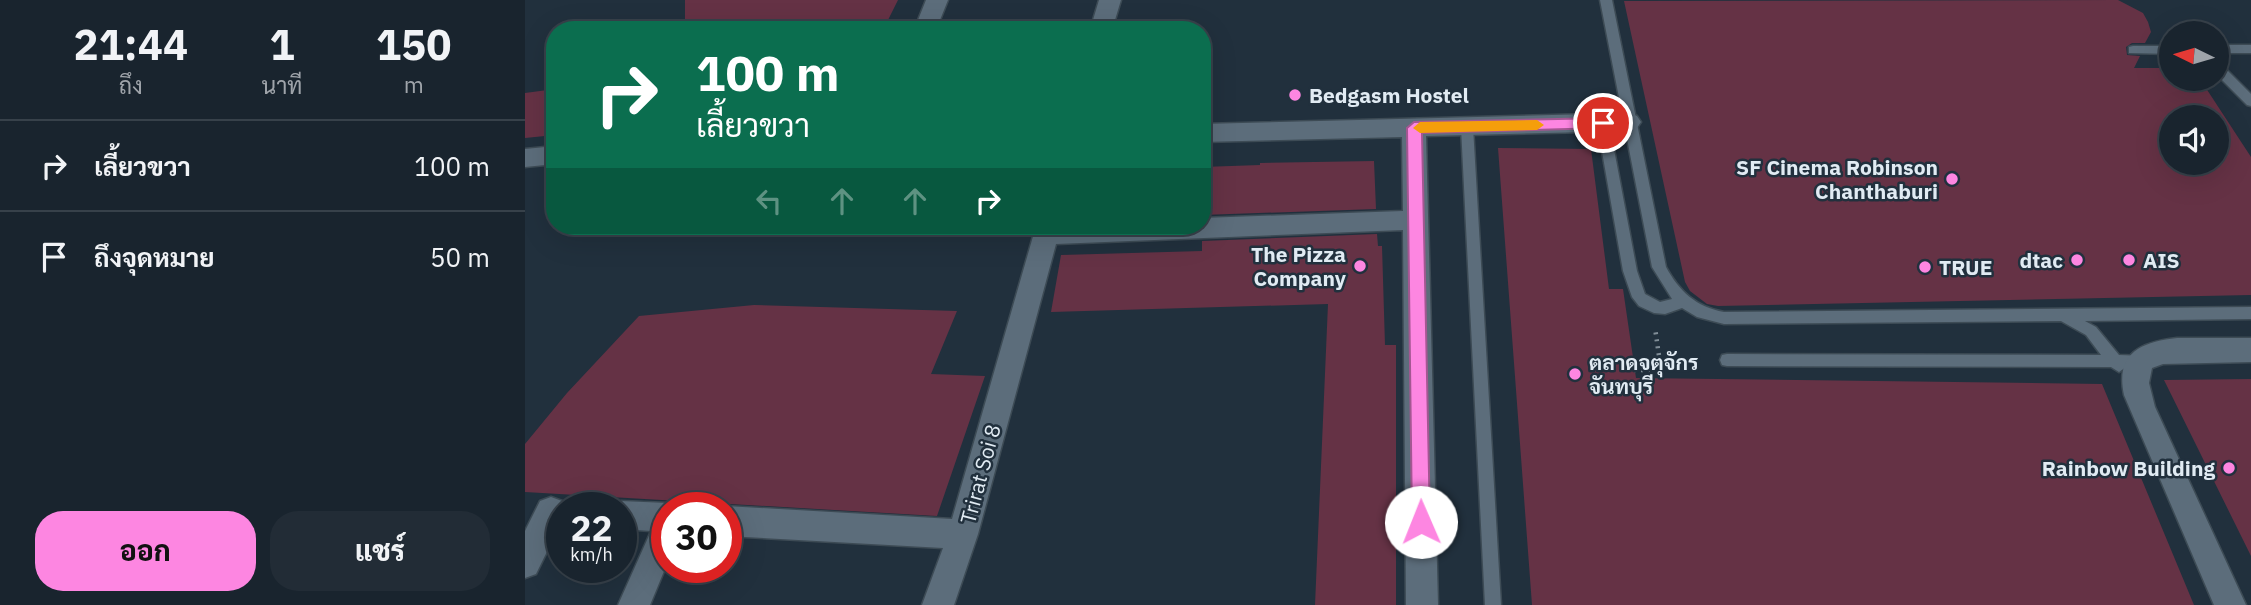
<!DOCTYPE html>
<html lang="th">
<meta charset="utf-8">
<style>
body{margin:0;font-family:"IBM Plex Sans",Sarabun,sans-serif;background:#222c36;color:#f1f3f6;height:100vh;display:flex;flex-direction:column;font-size:26px;white-space:nowrap}
*{box-sizing:border-box;margin:0}
p{font-size:23px;color:#9fa4aa}
.icon{flex:none;width:38px;height:38px;fill:none;stroke:currentColor;stroke-width:2;stroke-linecap:round;stroke-linejoin:round}
.map{position:relative;flex:1;overflow:hidden}
.drawer{display:flex;flex-direction:column;background:#19242e;width:525px}
.drawer>*{flex:none}
.top-card{position:absolute;left:21px;top:21px;width:665px;height:214px;border-radius:28px;box-shadow:0 7px 28px #0002,0 0 0 2px #37414a;background:#0b6e4f;color:#fff;overflow:hidden}
.needle{width:46px;rotate:275deg}
.controls{position:absolute;left:1634px;top:21px;display:grid;gap:14px}
.controls a{display:grid;place-items:center;width:70px;height:70px;border-radius:50%;background:#19242e;box-shadow:0 7px 28px #0002,0 0 0 2px #37414a;font-size:35px}
.speed{position:absolute;left:21px;top:492px;display:flex;gap:14px;font-size:35px;font-weight:700;text-align:center}
.speed>*{display:grid;place-content:center;width:91px;height:91px;border-radius:50%;background:#19242e;box-shadow:0 7px 28px #0002,0 0 0 2px #37414a;line-height:1}
.speed small{font-size:18px;font-weight:400}
.speed .limit{border:10px solid #d22;background:#fff;color:#111}
.pin{position:absolute;display:grid;place-items:center;width:60px;height:60px;color:#fff;margin:-30px;border:4px solid #fff;border-radius:50%;box-shadow:0 2px 7px #0007}
.me{position:absolute;width:77px;margin:-38px;rotate:359deg;stroke-linejoin:round;filter:drop-shadow(0 0 5px #0008)}
.turn{display:flex;align-items:center;gap:24px;height:147px;padding:0 35px;font-size:32px}
.turn .icon{width:91px;height:91px;stroke-width:2.5}
.turn b{display:block;font-size:49px;line-height:60px}
.lanes{display:flex;align-items:center;height:66px;padding:0 35px;background:#0003;justify-content:center;gap:35px;direction:ltr}
.lanes .off{opacity:.35}
.eta{display:flex;justify-content:space-evenly;align-items:center;height:119px;text-align:center}
.eta b{font-size:42px;font-weight:800;line-height:49px}
.cta{display:flex;gap:14px;margin-top:auto;padding:14px 35px}
.cta a{flex:1;height:80px;border-radius:28px;background:#fd86e1;color:#111;font-size:28px;font-weight:800;line-height:80px;text-align:center}
.cta a+a{background:#222c36;color:#f1f3f6}
ul{padding:0;list-style:none}
li{display:flex;align-items:center;gap:21px;height:91px;padding:0 35px;border-top:2px solid #37414a}
li div{flex:1}
li b{display:block;font-size:26px}
li em{font-style:normal}
main{display:flex;flex:1;min-height:0}
.map>svg:first-child{display:block}
.building{fill:#653245;fill-rule:evenodd}
.lines{fill:none;stroke-linecap:round;stroke-linejoin:round}
.lane-casing{stroke:#3d4b55;stroke-width:3}
.street-casing{stroke:#3d4b55;stroke-width:3}
.path{stroke:#818e98;stroke-width:4.5;stroke-dasharray:2 5;stroke-linecap:butt}
.lane{fill:#5c6d7b;fill-rule:evenodd}
.street{fill:#5c6d7b;fill-rule:evenodd}
.route{fill:#fd86e1;stroke:#a45792;stroke-width:2}
.slow{fill:#f59e0b}
.poi-dot{fill:#fd86e1;stroke:#21303d;stroke-width:2.5}
.labels{text-anchor:middle;dominant-baseline:central;stroke-width:5;stroke-linejoin:round;paint-order:stroke}
.poi-label{font-size:21px;font-weight:bold;fill:#e1ebf3;stroke:#21303d;text-anchor:start}
.street-label{font-size:21px;fill:#e1ebf3;stroke:#21303d}
</style>
<main>
<section class="drawer">
<div class="eta">
<div><b>21:44</b><p>ถึง</p></div>
<div><b>1</b><p>นาที</p></div>
<div><b>150</b><p>m</p></div>
</div>
<ul>
<li><svg class="icon" aria-label="right" viewBox="0 0 24 24"><path d="M7 20v-9h11M14 6l5 5-5 5"/></svg><div><b>เลี้ยวขวา</b></div><em>100 m</em></li>
<li><svg class="icon" aria-label="arrive" viewBox="0 0 24 24"><path d="M6 21V4h12l-3 4 3 4H6"/></svg><div><b>ถึงจุดหมาย</b></div><em>50 m</em></li>
</ul>
<div class="cta"><a>ออก</a><a>แชร์</a></div>
</section>
<div class="map">
<svg width="1726" height="605" viewBox="0 0 1726 605">
<rect width="100%" height="100%" fill="#21303d"/>
<path class="building" d="M160 0H373L358 30H160Z
M1593 0 1618 13 1623 22 1626 32 1620 43H1607L1601 47 1602 55 1615 56 1609 68H1647V79H1675L1726 157V295L1193 306 1182 304 1165 291 1160 282 1099 1ZM1647 117H1692V163H1647Z
M30 89V135L0 138V93Z
M973 148 1066 149 1084 289H1098L1111 378 1577 384 1669 605H1007Z
M849 161 851 209 677 215V167L735 165V163Z
M852 234 853 246H857L860 345H871V605H790L803 304 526 312 536 255 677 251V241Z
M229 305 432 311 406 374 460 376 412 516 0 492V444L42 393 114 316Z
M1726 379V556L1639 380Z"/>
<g class="lines">
<defs>
<path id="lane" d="M1075 0H1087L1141 267C1154 291 1171 307 1199 312L1726 307V319L1560 321 1571 327 1594 355 1621 356 1623 361 1621 366 1601 367 1594 372 1586 367 1202 366 1197 365 1195 360 1197 355 1202 354 1576 355 1561 335 1536 321 1199 324 1172 317 1157 308 1140 314 1129 313 1114 306 1107 297 1098 271 1072 123 1078 118 1084 123 1112 271 1120 294 1135 302 1147 299 1127 267Z
M1692 45H1726V53H1692Z
M1608 46H1647V54L1604 53V47Z
M1692 63 1696 64 1726 94V106L1722 105 1692 75Z
M942 122 948 127 976 605H960L936 127Z"/>
<path id="street" d="M401 0H423L411 30H389Z
M574 0H596L587 30H565Z
M1104 113 1112 116 1116 122 1112 128 1104 131 901 136 913 605H881L878 230 531 244 453 534 429 605H397L418 548 201 536V508H198L201 506 427 519 511 226H677V218L878 211 877 137 677 142V124Z
M30 146V164L0 167V149Z
M1652 338H1726V362L1638 364 1627 368 1624 383 1630 407 1721 605H1689L1599 395C1590 353 1616 342 1652 338Z
M26 497 37 501 39 508H37V521L11 574 0 578V531L15 501Z
M96 501 142 503 153 508H142V564L125 605H93L126 531 96 529V508H84Z"/>
</defs>
<use href="#lane" class="lane-casing"/>
<use href="#street" class="street-casing"/>
<path class="path" d="M1109 370H1136L1130 328"/>
<use href="#lane" class="lane"/>
<use href="#street" class="street"/>
</g>
<path class="route" d="M1078 118 1085 123 1078 128 897 133 905 522 902 529 896 531 890 529 887 522 882 128 889 122Z"/>
<path class="slow" d="M1012 120 1019 125 1012 130 895 133 888 128 895 122Z"/>
<g class="poi-dot">
<circle cx="770" cy="95" r="7"/>
<circle cx="1427" cy="179" r="7"/>
<circle cx="1552" cy="260" r="7"/>
<circle cx="1604" cy="260" r="7"/>
<circle cx="835" cy="266" r="7"/>
<circle cx="1400" cy="267" r="7"/>
<circle cx="1050" cy="374" r="7"/>
<circle cx="1704" cy="468" r="7"/>
</g>
<g class="labels">
<g class="poi-label">
<text x="784" y="95">Bedgasm Hostel</text>
<text x="1413" y="167" text-anchor="end">SF Cinema Robinson<tspan x="1413" dy="24">Chanthaburi</tspan></text>
<text x="821" y="254" text-anchor="end">The Pizza<tspan x="821" dy="24">Company</tspan></text>
<text x="1538" y="260" text-anchor="end">dtac</text>
<text x="1618" y="260">AIS</text>
<text x="1414" y="267">TRUE</text>
<text x="1064" y="362">ตลาดจตุจักร<tspan x="1064" dy="24">จันทบุรี</tspan></text>
<text x="1690" y="468" text-anchor="end">Rainbow Building</text>
</g>
<g class="street-label">
<text transform="translate(455 474) rotate(-75)">Trirat Soi 8</text>
</g>
</g>
</svg>
<div class="controls">
<a><svg class="needle" viewBox="-14 -14 28 28"><path d="M0-13l5 13h-10z" fill="#e53935"/><path d="M0 13l5-13h-10z" fill="#9fa4aa"/></svg></a>
<a><svg class="icon" aria-label="sound" viewBox="0 0 24 24"><path d="M4 9h4l5-4v14l-5-4H4zM17 9q2 3 0 6"/></svg></a>
</div>
<div class="speed"><div>22<small>km/h</small></div><div class="limit">30</div></div>
<div class="pin" style="left:1078px;top:123px;background:#d93025"><svg class="icon" aria-label="arrive" viewBox="0 0 24 24"><path d="M6 21V4h12l-3 4 3 4H6"/></svg></div>
<svg class="me" style="left:896px;top:522px" viewBox="-20 -20 40 40"><circle r="19" fill="#fff"/><path d="M0-13L10 11 0 6-10 11z" fill="#fd86e1"/></svg>
<div class="top-card">
<div class="turn"><svg class="icon" aria-label="right" viewBox="0 0 24 24"><path d="M7 20v-9h11M14 6l5 5-5 5"/></svg><div><b>100 m</b>เลี้ยวขวา</div></div>
<div class="lanes"><svg class="icon off" aria-label="left" viewBox="0 0 24 24"><path d="M17 20v-9H6M10 6l-5 5 5 5"/></svg><svg class="icon off" aria-label="ahead" viewBox="0 0 24 24"><path d="M12 20V5M6 11l6-6 6 6"/></svg><svg class="icon off" aria-label="ahead" viewBox="0 0 24 24"><path d="M12 20V5M6 11l6-6 6 6"/></svg><svg class="icon" aria-label="right" viewBox="0 0 24 24"><path d="M7 20v-9h11M14 6l5 5-5 5"/></svg></div>
</div>
</div>
</main>
